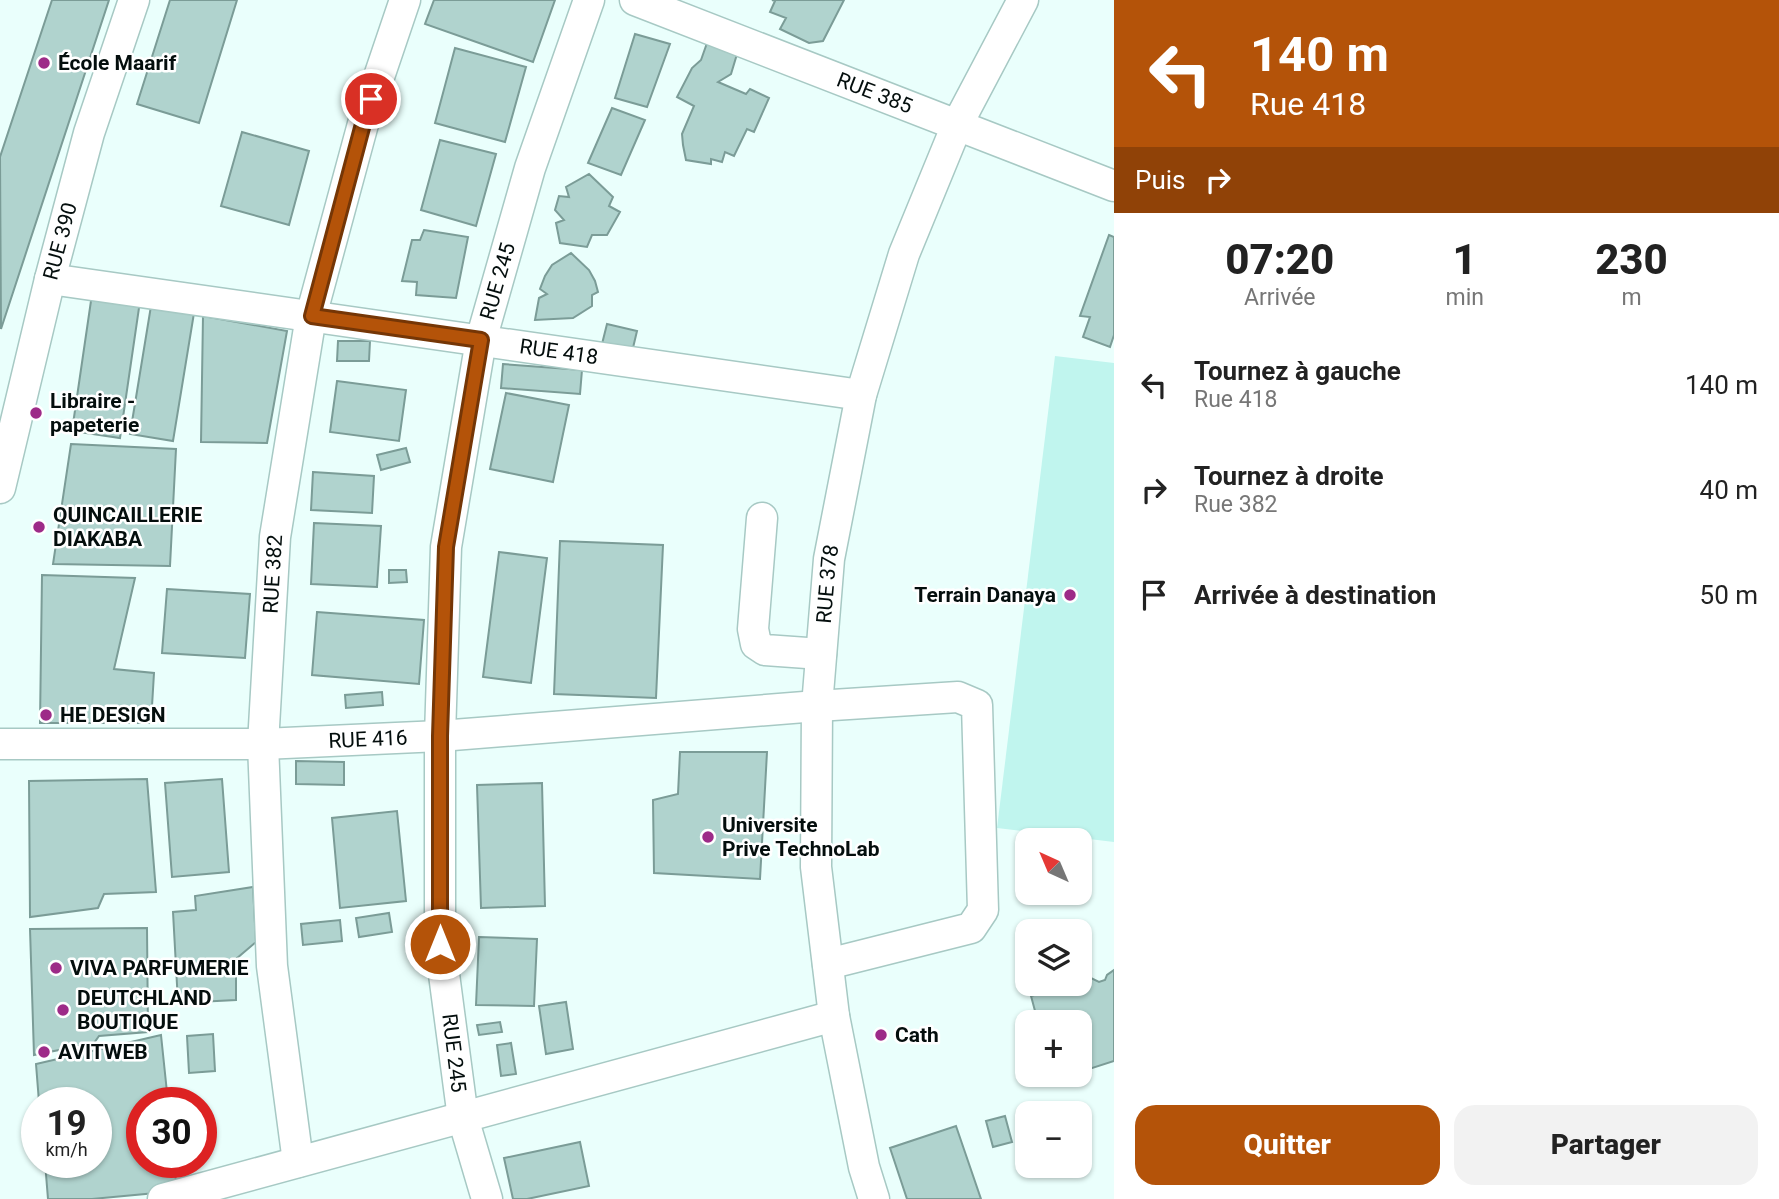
<!DOCTYPE html>
<html lang="fr">
<meta charset="utf-8">
<style>
body{margin:0;font-family:Roboto,sans-serif;background:#f2f2f2;color:#222;height:100vh;display:flex;flex-direction:column;font-size:26px;white-space:nowrap}
*{box-sizing:border-box;margin:0}
p{font-size:23px;color:#767676}
.icon{flex:none;width:38px;height:38px;fill:none;stroke:currentColor;stroke-width:2;stroke-linecap:round;stroke-linejoin:round}
.map{position:relative;flex:1;overflow:hidden}
.panel{display:flex;flex-direction:column;background:#fff;width:665px}
.panel>*{flex:none}
.banner{background:#b45309;color:#fff;overflow:hidden}
.needle{width:46px;rotate:316deg}
.buttons{position:absolute;left:1015px;top:828px;display:grid;gap:14px}
.buttons a{display:grid;place-items:center;width:77px;height:77px;border-radius:14px;background:#fff;box-shadow:0 2px 5px #0004;font-size:35px}
.speed{position:absolute;left:21px;top:1087px;display:flex;gap:14px;font-size:35px;font-weight:700;text-align:center}
.speed>*{display:grid;place-content:center;width:91px;height:91px;border-radius:50%;background:#fff;box-shadow:0 2px 5px #0004;line-height:1}
.speed small{font-size:18px;font-weight:400}
.speed .limit{border:10px solid #d22;background:#fff;color:#111}
.pin{position:absolute;display:grid;place-items:center;width:60px;height:60px;color:#fff;margin:-30px;border:4px solid #fff;border-radius:50%;box-shadow:0 2px 7px #0007}
.me{position:absolute;width:77px;margin:-38px;rotate:0deg;stroke-linejoin:round;filter:drop-shadow(0 0 5px #0008)}
.turn{display:flex;align-items:center;gap:24px;height:147px;padding:0 21px;font-size:32px}
.turn .icon{width:91px;height:91px;stroke-width:2.5}
.turn b{display:block;font-size:49px;line-height:60px}
.then{display:flex;align-items:center;height:66px;padding:0 21px;background:#0003;gap:14px;font-size:26px}
.eta{display:flex;justify-content:space-evenly;align-items:center;height:119px;text-align:center}
.eta b{font-size:42px;font-weight:800;line-height:49px}
.action{display:flex;gap:14px;margin-top:auto;padding:14px 21px}
.action a{flex:1;height:80px;border-radius:21px;background:#b45309;color:#fff;font-size:28px;font-weight:800;line-height:80px;text-align:center}
.action a+a{background:#f2f2f2;color:#222}
ul{padding:0;list-style:none}
li{display:flex;align-items:center;gap:21px;height:105px;padding:0 21px}
li div{flex:1}
li b{display:block;font-size:26px}
li em{font-style:normal}
main{display:flex;flex:1;min-height:0}
.map>svg:first-child{display:block}
.green{fill:#c0f5ee}
.building{fill:#b0d3ce;stroke:#7b9c97;stroke-width:2}
.lines{fill:none;stroke-linecap:round;stroke-linejoin:round}
.minor-casing{stroke:#a7c9c4;stroke-width:33}
.minor{stroke:#fff;stroke-width:30}
.route-casing{stroke:#753606;stroke-width:18}
.route{stroke:#b45309;stroke-width:12}
.poi-dot{fill:#9d2b88;stroke:#fff;stroke-width:2.5}
.labels{text-anchor:middle;dominant-baseline:central;stroke-width:5;stroke-linejoin:round;paint-order:stroke}
.poi-label{font-size:21px;font-weight:bold;fill:#040e0d;stroke:#fff;text-anchor:start}
.street-label{font-size:21px;fill:#040e0d;stroke:#fff}
</style>
<main>
<div class="map">
<svg width="1114" height="1199" viewBox="0 0 1114 1199">
<rect width="100%" height="100%" fill="#eafffc"/>
<path class="green" d="M1055 356 1114 363V842L997 828Z"/>
<path class="building" d="M52 0H109L1 329 0 157Z
M170 0H237L199 123 137 104Z
M434 0H555L533 62 425 24Z
M772 0H844L823 41 809 43 780 29 786 18 770 12 775 1Z
M635 34 670 44 647 107 615 98Z
M707 43 737 54 731 74 718 82 746 94 750 89 769 98 754 132 747 129 734 156 725 152 722 162 711 159V164L686 160 683 145 682 134 694 106 677 97 692 68 701 60Z
M455 48 526 67 505 142 435 123Z
M612 108 645 120 621 175 588 163Z
M242 132 309 151 289 225 221 206Z
M440 140 496 154 476 226 421 210Z
M589 174 613 197 609 206 620 212 607 235H592L587 247 560 243 556 223 564 220 555 210 559 196 569 197 566 187Z
M424 230 468 237 456 298 416 295 417 282 402 281 412 240H420Z
M1109 235 1114 237V335L1110 347 1083 337 1090 317 1080 316Z
M571 253 589 270 595 281 598 292 592 295V306L573 318 535 320 539 298 547 294 540 289 545 276 552 265Z
M92 294 140 301 120 438 72 431Z
M151 306 194 313 173 441 130 434Z
M203 316 287 331 267 443 201 442Z
M607 324 637 331 632 352 602 344Z
M338 341H370L369 361H337Z
M503 364 582 370 580 394 501 388Z
M337 381 406 390 399 441 330 432Z
M506 393 569 405 553 482 490 469Z
M71 444 176 449 170 566 53 564Z
M406 448 410 462 381 470 377 455Z
M313 472 374 476 372 513 311 510Z
M314 523 381 526 377 587 311 584Z
M560 541 663 545 656 698 554 694Z
M499 552 547 558 531 683 483 677Z
M389 570H406L407 582 389 583Z
M42 575 135 578 114 669 154 673 151 723H40Z
M167 589 250 594 245 658 162 653Z
M317 612 424 620 419 684 312 675Z
M382 692 383 705 346 708 345 695Z
M680 752H767L760 879 654 873 653 800 678 794Z
M296 761 344 762V785L296 784Z
M147 779 156 892 104 894 98 908 30 917 29 781Z
M222 779 229 872 172 877 165 783Z
M542 783 545 906 481 908 477 785Z
M397 811 406 901 340 908 332 818Z
M253 887 256 942 236 959V1000L178 1003 173 912 196 910 195 896Z
M389 913 392 932 359 937 356 918Z
M340 920 342 941 303 945 301 924Z
M147 928 148 1032 99 1036 94 1043 34 1055 30 929Z
M479 937 537 939 534 1006 476 1005Z
M1114 970V1061L1080 1072V1022H1038L1031 996 1070 984H1080V979L1084 978H1091L1099 982 1105 980 1107 975Z
M566 1002 573 1049 546 1054 539 1006Z
M500 1022 502 1032 479 1035 477 1025Z
M213 1034 215 1071 189 1073 187 1036Z
M161 1035 168 1102H142V1162H174L177 1191 92 1199H48L45 1162H96V1102H39L36 1064Z
M511 1043 516 1074 501 1076 497 1045Z
M1005 1116 1012 1142 993 1147 986 1121Z
M956 1126 981 1199H907L890 1148Z
M580 1142 589 1186 527 1199H513L504 1158Z"/>
<g class="lines">
<defs>
<g id="minor">
<path id="s1" d="M635 0 1114 186"/>
<path id="s2" d="M50 279 861 395"/>
<path id="s3" d="M0 488 50 279 89 133 134 0"/>
<path d="M762 518 753 629 756 644 765 650 821 654"/>
<path id="s4" d="M0 744H263L440 736 817 706 958 697 977 705 983 910 971 928 828 964"/>
<path id="s5" d="M298 1162 272 966 263 744 275 537 311 316 363 124 405 0"/>
<path d="M163 1199 834 1016"/>
<path id="s6" d="M487 1199 463 1118 440 944V736L446 547 481 340 530 168 589 0"/>
<path id="s7" d="M874 1199 864 1167 834 1016 816 867 817 706 829 559 861 395 904 254 957 125 1023 0"/>
</g>
</defs>
<use href="#minor" class="minor-casing"/>
<use href="#minor" class="minor"/>
</g>
<g class="lines">
<defs>
<path id="route" d="M371 99 363 124 312 316 481 340 446 547 440 736V944"/>
</defs>
<use href="#route" class="route-casing"/>
<use href="#route" class="route"/>
</g>
<g class="poi-dot">
<circle cx="44" cy="63" r="7"/>
<circle cx="36" cy="413" r="7"/>
<circle cx="39" cy="527" r="7"/>
<circle cx="1070" cy="595" r="7"/>
<circle cx="46" cy="715" r="7"/>
<circle cx="708" cy="837" r="7"/>
<circle cx="56" cy="968" r="7"/>
<circle cx="63" cy="1010" r="7"/>
<circle cx="881" cy="1035" r="7"/>
<circle cx="44" cy="1052" r="7"/>
</g>
<g class="labels">
<g class="poi-label">
<text x="58" y="63">École Maarif</text>
<text x="50" y="401">Libraire -<tspan x="50" dy="24">papeterie</tspan></text>
<text x="53" y="515">QUINCAILLERIE<tspan x="53" dy="24">DIAKABA</tspan></text>
<text x="1056" y="595" text-anchor="end">Terrain Danaya</text>
<text x="60" y="715">HE DESIGN</text>
<text x="722" y="825">Universite<tspan x="722" dy="24">Prive TechnoLab</tspan></text>
<text x="70" y="968">VIVA PARFUMERIE</text>
<text x="77" y="998">DEUTCHLAND<tspan x="77" dy="24">BOUTIQUE</tspan></text>
<text x="895" y="1035">Cath</text>
<text x="58" y="1052">AVITWEB</text>
</g>
<g class="street-label">
<text stroke="none"><textPath href="#s1" startOffset="257">RUE 385</textPath></text>
<text stroke="none"><textPath href="#s3" startOffset="254">RUE 390</textPath></text>
<text stroke="none"><textPath href="#s6" startOffset="928">RUE 245</textPath></text>
<text stroke="none"><textPath href="#s2" startOffset="514">RUE 418</textPath></text>
<text stroke="none"><textPath href="#s5" startOffset="590">RUE 382</textPath></text>
<text stroke="none"><textPath href="#s7" startOffset="621">RUE 378</textPath></text>
<text stroke="none"><textPath href="#s4" startOffset="368">RUE 416</textPath></text>
<text transform="translate(454 1053) rotate(83)">RUE 245</text>
</g>
</g>
</svg>
<div class="buttons">
<a><svg class="needle" viewBox="-14 -14 28 28"><path d="M0-13l5 13h-10z" fill="#e53935"/><path d="M0 13l5-13h-10z" fill="#767676"/></svg></a>
<a><svg class="icon" aria-label="layers" viewBox="0 0 24 24"><path d="M12 4l9 5-9 5-9-5zM3 14l9 5 9-5"/></svg></a>
<a>+</a>
<a>−</a>
</div>
<div class="speed"><div>19<small>km/h</small></div><div class="limit">30</div></div>
<div class="pin" style="left:371px;top:99px;background:#d93025"><svg class="icon" aria-label="arrive" viewBox="0 0 24 24"><path d="M6 21V4h12l-3 4 3 4H6"/></svg></div>
<svg class="me" style="left:440px;top:944px" viewBox="-20 -20 40 40"><circle r="17" fill="#b45309" stroke="#fff" stroke-width="3"/><path d="M0-11L8 9 0 5-8 9z" fill="#fff"/></svg>
</div>
<section class="panel">
<div class="banner">
<div class="turn"><svg class="icon" aria-label="left" viewBox="0 0 24 24"><path d="M17 20v-9H6M10 6l-5 5 5 5"/></svg><div><b>140 m</b>Rue 418</div></div>
<div class="then">Puis<svg class="icon" aria-label="right" viewBox="0 0 24 24"><path d="M7 20v-9h11M14 6l5 5-5 5"/></svg></div>
</div>
<div class="eta">
<div><b>07:20</b><p>Arrivée</p></div>
<div><b>1</b><p>min</p></div>
<div><b>230</b><p>m</p></div>
</div>
<ul>
<li><svg class="icon" aria-label="left" viewBox="0 0 24 24"><path d="M17 20v-9H6M10 6l-5 5 5 5"/></svg><div><b>Tournez à gauche</b><p>Rue 418</p></div><em>140 m</em></li>
<li><svg class="icon" aria-label="right" viewBox="0 0 24 24"><path d="M7 20v-9h11M14 6l5 5-5 5"/></svg><div><b>Tournez à droite</b><p>Rue 382</p></div><em>40 m</em></li>
<li><svg class="icon" aria-label="arrive" viewBox="0 0 24 24"><path d="M6 21V4h12l-3 4 3 4H6"/></svg><div><b>Arrivée à destination</b></div><em>50 m</em></li>
</ul>
<div class="action"><a>Quitter</a><a>Partager</a></div>
</section>
</main>
